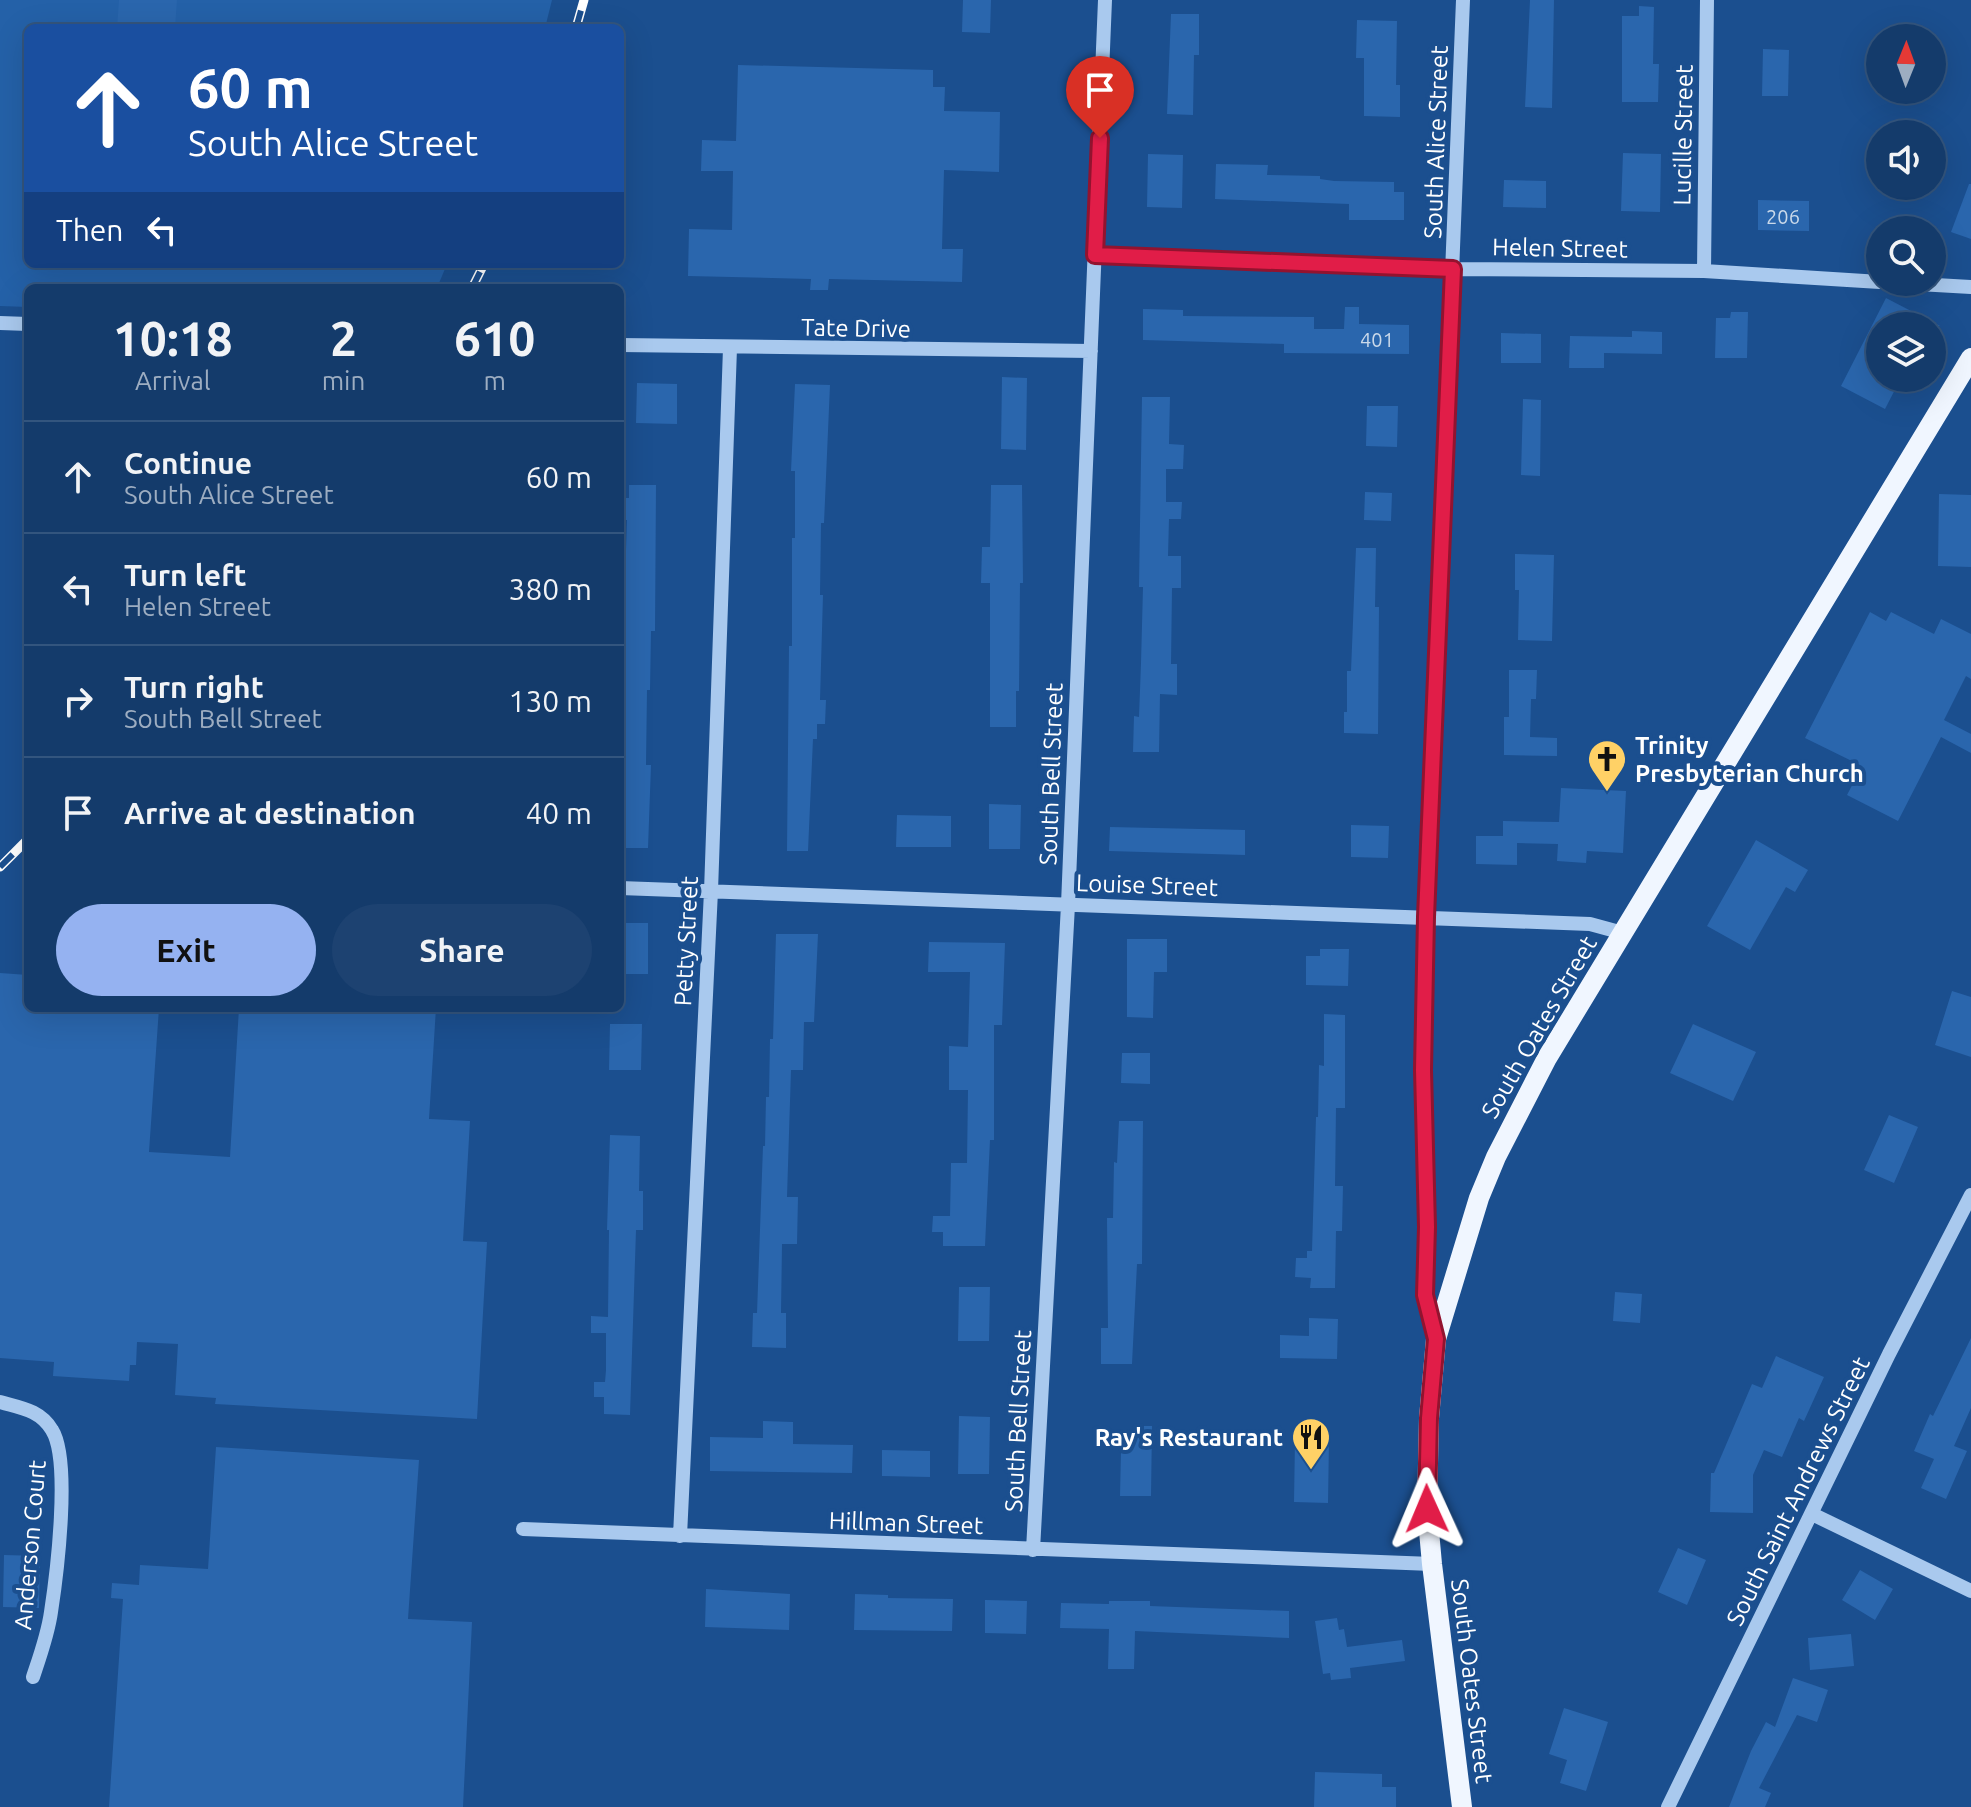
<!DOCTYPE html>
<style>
body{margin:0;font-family:Ubuntu,sans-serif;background:#1d4271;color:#f1f3f6;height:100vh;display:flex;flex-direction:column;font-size:30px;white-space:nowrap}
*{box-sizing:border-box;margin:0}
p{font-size:26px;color:#9dadc1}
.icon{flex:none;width:44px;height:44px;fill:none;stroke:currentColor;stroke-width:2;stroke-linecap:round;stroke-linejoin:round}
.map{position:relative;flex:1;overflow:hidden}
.drawer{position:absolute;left:24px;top:284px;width:600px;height:728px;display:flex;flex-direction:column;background:#143b6b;border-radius:12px;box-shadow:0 8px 32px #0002,0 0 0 2px #33557e}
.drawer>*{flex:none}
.guide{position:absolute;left:24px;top:24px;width:600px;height:244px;border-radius:12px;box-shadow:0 8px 32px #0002,0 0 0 2px #33557e;background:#1a4fa0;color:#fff;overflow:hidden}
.needle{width:52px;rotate:1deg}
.fabs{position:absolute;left:1866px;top:24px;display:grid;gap:16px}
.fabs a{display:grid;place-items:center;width:80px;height:80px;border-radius:50%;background:#143b6b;box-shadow:0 8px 32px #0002,0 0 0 2px #33557e;font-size:40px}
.pin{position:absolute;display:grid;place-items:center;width:68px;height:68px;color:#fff;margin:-82px -34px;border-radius:50% 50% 50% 0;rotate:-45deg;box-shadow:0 0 8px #0007}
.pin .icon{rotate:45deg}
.me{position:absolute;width:88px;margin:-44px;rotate:359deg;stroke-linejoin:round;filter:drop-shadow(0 0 6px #0008)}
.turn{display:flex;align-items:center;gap:28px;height:168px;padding:0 32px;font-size:36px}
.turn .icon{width:104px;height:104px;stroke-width:2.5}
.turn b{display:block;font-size:56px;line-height:68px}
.then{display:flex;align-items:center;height:76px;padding:0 32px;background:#0003;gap:16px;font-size:30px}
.eta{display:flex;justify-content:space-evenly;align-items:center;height:136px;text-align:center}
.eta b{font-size:48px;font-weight:700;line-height:56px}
.button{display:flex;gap:16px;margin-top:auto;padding:16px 32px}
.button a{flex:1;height:92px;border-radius:48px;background:#95b2f1;color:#111;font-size:32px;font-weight:700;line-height:92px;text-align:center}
.button a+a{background:#1d4271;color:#f1f3f6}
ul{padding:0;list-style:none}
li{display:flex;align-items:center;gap:24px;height:112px;padding:0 32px;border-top:2px solid #33557e}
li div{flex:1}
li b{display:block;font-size:30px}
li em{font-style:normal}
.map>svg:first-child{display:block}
.green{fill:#2461a8}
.building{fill:#2a66ad}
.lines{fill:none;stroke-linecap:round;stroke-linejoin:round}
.minor{stroke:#a9c9ee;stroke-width:14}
.major{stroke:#f0f6ff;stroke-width:20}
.rail-casing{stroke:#fff;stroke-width:9}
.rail{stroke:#1b4f8f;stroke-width:6;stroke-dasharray:18;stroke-linecap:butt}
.route-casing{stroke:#92132f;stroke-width:20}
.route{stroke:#e11d48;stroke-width:14}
.labels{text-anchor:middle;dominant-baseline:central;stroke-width:8;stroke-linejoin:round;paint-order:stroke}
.number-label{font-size:20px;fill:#cad9ea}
.street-label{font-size:24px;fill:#fff;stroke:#1b4f8f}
.poi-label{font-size:24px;font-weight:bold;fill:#fff;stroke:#1b4f8f;text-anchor:start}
</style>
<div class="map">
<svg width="1971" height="1807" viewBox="0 0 1971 1807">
<rect width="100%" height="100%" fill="#1b4f8f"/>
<path class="green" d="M0 0H552L545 28H28V264H447L437 288H28V307L0 306Z"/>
<path class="building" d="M119 0H177L175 28H117Z
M963 0H991L990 33 962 32Z
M1530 0H1554L1552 108 1525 107Z
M1639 6 1654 7 1653 64H1659L1658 102H1622V16H1639Z
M1171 14H1199V55H1194L1193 115 1167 114Z
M1357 20 1397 21 1396 85H1400V117L1364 116V58H1356Z
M1763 49 1789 50 1788 96H1762Z
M738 65 933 70V87H945L944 111 1000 112 999 172 944 170 942 249H963L962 282 829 279 828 290H810L811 279 688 276 689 229 732 230 733 171H701L702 140 736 141Z
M1623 153 1661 154 1660 212 1621 211Z
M1148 154 1183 155 1182 208 1147 207Z
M1216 164 1268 165 1267 175 1320 176V179L1334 181 1394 182V192H1404V220H1349V204L1215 199Z
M1504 180 1546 181V208L1503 207Z
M1969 184H1971V239L1951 232Z
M1758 200 1809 201V231L1758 230Z
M1886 298 1940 326H1880V378H1901L1885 409 1841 386Z
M1345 307H1359V324L1409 325V354L1284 353V344L1143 340V309L1183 310V316L1314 317V329H1344Z
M1731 312H1748L1747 358H1715L1716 318H1730Z
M1632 331 1662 332V354L1604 353V368H1569L1570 336 1632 337Z
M1501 333 1541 334V363H1501Z
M1002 377 1027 378 1026 450 1001 449Z
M637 383 677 384V424L636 423Z
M795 384 830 385 824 523H821L820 595H823L820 700H826L825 724H817V739H813L808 851H787L789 646H792V538H795V471H791Z
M1142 397H1170L1169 444 1184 445 1183 469H1166V502H1182L1181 519H1169L1168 556H1181V588H1172L1171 664H1177V695L1160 694 1159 752H1133L1134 716 1139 717 1141 663 1143 587H1139Z
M1523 399 1541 400 1540 476 1521 475Z
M1367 406H1398L1397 447 1366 446Z
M629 485H656L655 631H651L650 690H647L646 765H651L648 848H620V648H624L625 576H620V550H626L627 520H620V498H629Z
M991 485H1022L1023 583H1020L1019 691H1016V727H990V583H981L982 547H990Z
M1365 492 1392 493 1391 521 1364 520Z
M1939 494 1971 495V567L1938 566Z
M1356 548H1376L1375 607H1379L1378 734 1344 733V712H1347V671H1351Z
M1515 554 1554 555 1552 641 1518 640 1519 590H1515Z
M1870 612 1886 621 1891 612 1934 634 1941 619 1971 634V679L1966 676 1944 720 1971 734V753L1941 737 1898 821 1847 795 1862 766 1805 738Z
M1509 670H1537L1536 699H1531L1530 737 1557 738V756L1504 755V717H1509Z
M1561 788 1626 791 1623 853 1587 851 1586 863 1557 861 1558 844 1517 843V865L1476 864V836H1503V821L1559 822Z
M989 804 1021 805 1020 849H989Z
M897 815 951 816V847H896Z
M1351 825 1389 826 1388 858 1351 857Z
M1110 827 1245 830V855L1109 851Z
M1756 840 1808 870 1795 892 1786 887 1750 950 1707 926Z
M621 923H648V974H620Z
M776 934H818L814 1022H804L803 1070H791L787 1197H798L797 1244H782L781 1313H786V1348L752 1347 753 1313H757L763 1146H765L766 1097H769L770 1039H773Z
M1127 939H1167V972H1154L1153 1018 1127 1017Z
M929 942 1005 943 1002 1025H994V1140H990L985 1246H943V1232H932L933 1216H950L951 1163H967L968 1090H949V1046L968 1047 970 972H928Z
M1320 949H1349L1348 986 1306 985V956H1320Z
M0 973 28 975V1008H159L149 1152 230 1157 239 1008H436L429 1119 470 1121 463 1241 487 1242 477 1419 215 1404 216 1398 175 1395 178 1344 137 1342 136 1365H130L129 1381 53 1376 54 1362 0 1358Z
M1952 991 1971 997V1057L1935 1045Z
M1324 1014 1345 1015V1108H1336L1335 1186H1343L1342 1231H1336L1335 1288H1310L1311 1278 1295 1277 1296 1258H1307V1251H1312L1316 1117H1318L1319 1065 1324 1066Z
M610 1024H642L641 1070H609Z
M1693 1024 1756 1052 1733 1101 1670 1073Z
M1122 1053H1150V1084L1121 1083Z
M1889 1115 1918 1127 1894 1183 1864 1170Z
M1119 1121H1143L1142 1264H1137L1132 1364H1101V1328H1108L1107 1218H1113L1114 1162 1117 1163Z
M610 1135 640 1136 639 1191H643V1230H636L630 1415 604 1414V1397H594V1382H605L606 1370V1333H591V1316L608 1317 609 1230H607Z
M959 1287H990L989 1341H958Z
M1615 1292 1642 1294 1640 1323 1613 1321Z
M1309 1318 1338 1319 1337 1359 1280 1358V1335L1309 1336Z
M1971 1338V1408L1954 1446 1967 1451 1946 1499 1921 1488 1934 1459 1914 1451 1930 1414 1933 1416Z
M1776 1356 1824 1377 1804 1421 1799 1418 1782 1457 1764 1450 1753 1475V1513L1710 1512 1711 1473H1714L1752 1384 1762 1388Z
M959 1416 990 1417 989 1474H958Z
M763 1421 793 1422V1444L853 1445 852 1473 710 1471V1437L763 1438Z
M1134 1426H1152L1151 1496H1120L1121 1450H1133Z
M1295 1439 1329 1440 1328 1503 1294 1502Z
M216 1447 419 1460 408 1619 472 1622 463 1807H109L123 1599 111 1598 112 1583 139 1585 140 1565 208 1569Z
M882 1450 930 1451V1477L882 1476Z
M1678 1548 1706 1560 1687 1605 1658 1592Z
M4 1555 40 1556 39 1608 3 1607Z
M1860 1570 1893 1589 1875 1620 1842 1600Z
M706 1589 790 1594 789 1630 705 1627Z
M855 1594 888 1595V1598L953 1599 952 1631 854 1630Z
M985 1600 1027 1601 1026 1634 985 1633Z
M1109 1601H1150V1606L1289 1611V1638L1135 1631 1134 1669H1108L1109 1629 1060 1628 1061 1603 1109 1604Z
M1337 1618 1339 1630 1344 1629 1347 1647 1402 1640 1405 1661 1350 1668 1351 1678 1331 1680 1330 1673 1323 1674 1315 1621Z
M1851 1634 1854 1666 1810 1670 1808 1638Z
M1793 1678 1828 1690 1817 1722 1797 1715 1759 1788 1771 1793 1765 1807H1729L1751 1751 1766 1722 1775 1727Z
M1564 1708 1608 1722 1586 1791 1560 1783 1567 1760 1549 1754Z
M1315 1772 1382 1774V1787H1396V1807H1314Z"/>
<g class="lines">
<path class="minor" d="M1095 255 1453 269 1704 271 1880 282
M1704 271 1707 0
M1883 282 1971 287
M0 323 28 324
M620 345 1091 351
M620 888 1590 924 1623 933
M1436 1337 1425 1295 1427 1227 1423 1070 1426 917 1463 0
M0 1402C21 1408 40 1410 52 1430 71 1460 57 1573 51 1612 48 1634 40 1656 33 1677
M1812 1514 1971 1591
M523 1529 1432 1564
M680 1536 711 891 730 348
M1033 1550 1068 905 1105 0
M1668 1807 1889 1354 1971 1195"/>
<path class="major" d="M1462 1807 1432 1564 1427 1509 1429 1418 1436 1339 1479 1198 1496 1157 1547 1058 1971 358"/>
<defs>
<path id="rail" d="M576 28 584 0
M472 288 484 264
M0 867 28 839"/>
</defs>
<use href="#rail" class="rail-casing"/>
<use href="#rail" class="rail"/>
</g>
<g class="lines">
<defs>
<path id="route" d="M1100 138 1095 255 1453 269 1426 917 1423 1070 1427 1227 1425 1295 1436 1339 1429 1418 1427 1509"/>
</defs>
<use href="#route" class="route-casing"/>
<use href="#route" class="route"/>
</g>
<defs>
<symbol id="church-pin" viewBox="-11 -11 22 30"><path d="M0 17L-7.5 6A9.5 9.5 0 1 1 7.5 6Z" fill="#ffd166" stroke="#1b4f8f"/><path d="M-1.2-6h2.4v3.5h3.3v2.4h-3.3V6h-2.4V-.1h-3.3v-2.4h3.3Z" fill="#111"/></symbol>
<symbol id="restaurant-pin" viewBox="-11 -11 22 30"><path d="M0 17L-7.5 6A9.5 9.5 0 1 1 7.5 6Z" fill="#ffd166" stroke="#1b4f8f"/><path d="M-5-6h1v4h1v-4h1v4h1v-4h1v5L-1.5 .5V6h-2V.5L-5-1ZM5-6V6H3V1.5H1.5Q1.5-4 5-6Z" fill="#111"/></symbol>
</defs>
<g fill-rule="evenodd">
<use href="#church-pin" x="1585" y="737" width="44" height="60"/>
<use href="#restaurant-pin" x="1289" y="1415" width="44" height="60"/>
</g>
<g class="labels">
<g class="number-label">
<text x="1783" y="216">206</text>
<text x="1377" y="339">401</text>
</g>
<g class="street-label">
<text transform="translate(1683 135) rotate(-89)">Lucille Street</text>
<text transform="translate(1436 142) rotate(-88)">South Alice Street</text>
<text transform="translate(1560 248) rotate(1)">Helen Street</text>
<text transform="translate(856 328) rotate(1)">Tate Drive</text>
<text transform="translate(1051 774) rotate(-88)">South Bell Street</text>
<text transform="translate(1147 885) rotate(2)">Louise Street</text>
<text transform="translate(686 941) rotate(-87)">Petty Street</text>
<text transform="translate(1539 1027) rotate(-60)">South Oates Street</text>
<text transform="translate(1018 1421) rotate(-87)">South Bell Street</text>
<text transform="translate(1798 1491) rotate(-64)">South Saint Andrews Street</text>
<text transform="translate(906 1523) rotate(2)">Hillman Street</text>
<text transform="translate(30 1545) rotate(-85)">Anderson Court</text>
<text transform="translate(1472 1681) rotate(83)">South Oates Street</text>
</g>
<g class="poi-label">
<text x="1635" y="745">Trinity<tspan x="1635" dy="28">Presbyterian Church</tspan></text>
<text x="1283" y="1437" text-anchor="end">Ray's Restaurant</text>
</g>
</g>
</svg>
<div class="fabs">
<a><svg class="needle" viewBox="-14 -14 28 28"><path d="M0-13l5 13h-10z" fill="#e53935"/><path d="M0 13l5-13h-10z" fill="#9dadc1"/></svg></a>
<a><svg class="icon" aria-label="sound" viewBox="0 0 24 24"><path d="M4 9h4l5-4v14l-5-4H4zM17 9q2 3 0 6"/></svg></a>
<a><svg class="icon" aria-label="search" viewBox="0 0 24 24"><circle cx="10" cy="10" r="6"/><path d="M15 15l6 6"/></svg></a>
<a><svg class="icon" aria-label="layers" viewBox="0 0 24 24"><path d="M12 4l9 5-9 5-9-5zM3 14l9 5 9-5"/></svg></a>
</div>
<div class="pin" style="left:1100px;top:138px;background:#d93025"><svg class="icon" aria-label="arrive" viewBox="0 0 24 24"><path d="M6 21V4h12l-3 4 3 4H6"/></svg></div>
<svg class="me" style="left:1427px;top:1509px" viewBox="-20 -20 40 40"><path d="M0-17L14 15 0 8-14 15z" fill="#e11d48" stroke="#fff" stroke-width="4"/></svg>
<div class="guide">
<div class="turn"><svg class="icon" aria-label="ahead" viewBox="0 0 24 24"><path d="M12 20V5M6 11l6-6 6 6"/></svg><div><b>60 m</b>South Alice Street</div></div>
<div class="then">Then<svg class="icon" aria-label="left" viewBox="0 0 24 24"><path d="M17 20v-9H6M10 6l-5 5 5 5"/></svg></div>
</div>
<section class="drawer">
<div class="eta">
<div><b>10:18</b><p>Arrival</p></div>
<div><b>2</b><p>min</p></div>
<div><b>610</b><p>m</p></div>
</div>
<ul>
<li><svg class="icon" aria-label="ahead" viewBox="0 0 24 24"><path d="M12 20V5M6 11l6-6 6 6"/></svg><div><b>Continue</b><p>South Alice Street</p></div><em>60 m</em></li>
<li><svg class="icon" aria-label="left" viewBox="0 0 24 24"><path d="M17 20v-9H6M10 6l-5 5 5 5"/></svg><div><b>Turn left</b><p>Helen Street</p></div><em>380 m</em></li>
<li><svg class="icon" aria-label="right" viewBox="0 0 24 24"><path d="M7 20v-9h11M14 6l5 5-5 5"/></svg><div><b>Turn right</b><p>South Bell Street</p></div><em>130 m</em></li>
<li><svg class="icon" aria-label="arrive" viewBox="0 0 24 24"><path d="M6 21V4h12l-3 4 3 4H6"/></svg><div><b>Arrive at destination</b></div><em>40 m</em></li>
</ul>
<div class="button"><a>Exit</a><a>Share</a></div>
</section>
</div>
